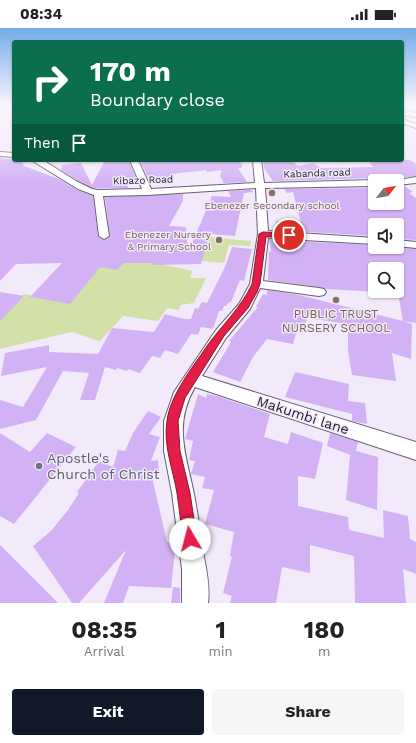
<!DOCTYPE html>
<style>
body{margin:0;font-family:"Work Sans",sans-serif;background:#f6f6f6;color:#222;height:100vh;display:flex;flex-direction:column;font-size:15px;white-space:nowrap}
*{box-sizing:border-box;margin:0}
p{font-size:13px;color:#767676}
.icon{flex:none;width:22px;height:22px;fill:none;stroke:currentColor;stroke-width:2;stroke-linecap:round;stroke-linejoin:round}
.map{position:relative;height:575px;overflow:hidden}
.side{display:flex;flex-direction:column;background:#fff;flex:1}
.side>*{flex:none}
.top-card{position:absolute;left:12px;top:12px;width:392px;height:122px;border-radius:4px;box-shadow:0 1px 3px #0004;background:#0b6e4f;color:#fff;overflow:hidden}
.needle{width:26px;rotate:59deg}
.buttons{position:absolute;left:368px;top:146px;display:grid;gap:8px}
.buttons a{display:grid;place-items:center;width:36px;height:36px;border-radius:4px;background:#fff;box-shadow:0 1px 3px #0004;font-size:20px}
.pin{position:absolute;display:grid;place-items:center;width:34px;height:34px;color:#fff;margin:-17px;border:2px solid #fff;border-radius:50%;box-shadow:0 1px 4px #0007}
.me{position:absolute;width:44px;margin:-22px;rotate:352deg;stroke-linejoin:round;filter:drop-shadow(0 0 3px #0008)}
.turn{display:flex;align-items:center;gap:14px;height:84px;padding:0 12px;font-size:18px}
.turn .icon{width:52px;height:52px;stroke-width:2.5}
.turn b{display:block;font-size:28px;line-height:34px}
.then{display:flex;align-items:center;height:38px;padding:0 12px;background:#0003;gap:8px;font-size:15px}
.eta{display:flex;justify-content:space-evenly;align-items:center;height:68px;text-align:center}
.eta b{font-size:24px;font-weight:700;line-height:28px}
.button{display:flex;gap:8px;margin-top:auto;padding:8px 12px}
.button a{flex:1;height:46px;border-radius:4px;background:#111827;color:#fff;font-size:16px;font-weight:700;line-height:46px;text-align:center}
.button a+a{background:#f6f6f6;color:#222}
.status{display:flex;justify-content:space-between;align-items:center;height:28px;padding:0 20px;background:#fff;direction:ltr}
.status svg{height:11px;fill:currentColor}
.map>svg:first-child{display:block}
.green{fill:#d3e0a7}
.building{fill:#d3b1f5;fill-rule:evenodd}
.lines{fill:none;stroke-linecap:round;stroke-linejoin:round}
.minor-casing{stroke:#685d75;stroke-width:2}
.minor{fill:#fff;fill-rule:evenodd}
.route{fill:#e11d48;stroke:#92132f}
.education-dot{fill:#8d6e63;stroke:#f2eafb;stroke-width:1.5}
.worship-dot{fill:#6b7280;stroke:#f2eafb;stroke-width:1.5}
.labels{text-anchor:middle;dominant-baseline:central;stroke-width:3;stroke-linejoin:round;paint-order:stroke}
.far-street-label{font-size:10px;fill:#1e1923;stroke:#f2eafb}
.far-education-label{font-size:10px;fill:#785e54;stroke:#f2eafb}
.education-label{font-size:12px;fill:#785e54;stroke:#f2eafb}
.near-street-label{font-size:14px;fill:#1e1923;stroke:#f2eafb}
.near-worship-label{font-size:14px;fill:#5b616d;stroke:#f2eafb;text-anchor:start}
</style>
<div class="status"><b>08:34</b><svg viewBox="0 0 49 12"><path d="M0 12V9h3v3zM5 12V6h3v6zM10 12V3h3v9zM15 12V0h3v12zM26 1h20v11H26zM47 4h2v5h-2z"/></svg></div>
<div class="map">
<svg width="416" height="575" viewBox="0 0 416 575">
<rect width="100%" height="100%" fill="#f2eafb"/>
<path class="green" d="M208 209 251 213 250 218 229 217 224 235 200 233Z
M103 223 192 243 190 250H206L194 275 181 277 178 282 167 280 158 293 123 288 100 313 71 304 0 321V287L24 266 35 268Z"/>
<path class="building" d="M0 130 21 132 24 138 59 151 77 162 93 168 98 208 103 212 110 208 105 169 183 166V173L169 198 186 199 188 225 212 168 231 169 228 163 251 162 253 164 244 165 235 208 210 206 201 236 153 237V235H124L117 242 100 239 70 276 30 269 62 235 16 236 0 253Z
M105 132H129L137 154 127 155 128 160H92L77 152 61 142 62 137 81 135 92 157Z
M140 132H241L242 140H238L247 154 224 155 220 148 222 142 207 144 206 142 172 146 175 149 149 152Z
M263 132H291L298 138 313 135 321 140 373 139 368 132H410L416 136V148L400 150 392 153H378L375 150 273 153 264 140Z
M397 158H404L413 164 409 165 416 170V212L397 211V197H375V208L277 202 276 193 301 195 293 164 287 165 284 161 375 160V175H397Z
M269 212 375 217V219H396L416 221V295L403 293 412 296 411 331 392 325 396 353 352 347 348 323V296L307 290 304 300 298 299 293 316 267 311 253 329 240 354 213 344 231 314 229 313 258 279H256L263 266 267 267V262L299 267 403 293 398 265 326 261 319 259 268 252 269 223 271 224ZM375 241H397V263H375Z
M232 219 252 221 244 253 240 252 231 274H229L226 278H224L222 283H219L213 301 201 299 198 307 191 306 178 326 165 322 160 330 152 328 140 345 128 341 127 343 117 340 116 342 105 339 95 372H80L89 345 63 343 36 392 0 401V372L23 379 47 339 1 348 5 325 49 317V324L98 326 112 300 154 304 165 286 184 291H191L195 280 198 281 202 274 207 275 225 239Z
M0 264 24 268 0 293Z
M295 344 349 356 348 373 365 375 367 396 352 393V386L285 369Z
M198 366 206 370 207 366 217 368 270 386 264 409 288 416 291 404 323 415 315 451 298 448V478L348 489 349 502 384 510 383 482 408 488 410 511 416 514V546L403 541 406 575H355L354 528 310 517V545L282 539 276 575H230L232 568 223 565 232 529 230 528 234 504 205 496 214 462 202 460 205 449 191 446 195 433 189 432 193 413 185 411Z
M148 383 161 389 149 406 160 409 151 433 158 432 159 444 151 445 167 514 176 515 171 560 129 558 123 575H104L126 522 79 575H72L33 518 51 503 68 482 79 465 77 464 99 433 113 439 118 422 125 423 133 405Z
M0 405 30 424 47 405 76 419 14 496 0 488Z
M330 405 358 414 356 423 378 429 377 482 346 472 350 427 327 418Z
M0 517 58 575H0Z
M173 559 180 560V575H171Z"/>
<g class="lines">
<defs>
<path id="minor" d="M0 78H10L0 81Z
M402 83 416 85V89L402 87Z
M402 91 416 96V100L402 95Z
M0 124 14 125V129L0 128Z
M31 132H41L46 134 76 153 92 161 98 162 142 161 130 132H138L151 161 255 155 253 132H261L264 155 375 152 377 153H375V158L265 160 268 203 375 210V216L268 210 263 253 319 260 324 261 326 264 324 267 319 268 260 260 250 281 226 310 202 348 416 414V432L195 359C173 397 186 426 194 466 198 487 201 508 204 529 207 544 210 560 208 575H182V541L172 465 164 423V393L174 364 216 302 239 276 250 256 258 206 256 160 148 167 103 168 109 208 104 211 99 208 94 167 78 161Z
M416 149V155L397 157V153H393Z
M397 212 416 214V220L397 218Z"/>
</defs>
<use href="#minor" class="minor-casing"/>
<use href="#minor" class="minor"/>
</g>
<linearGradient id="sky" x2="0" y2="1"><stop stop-color="#73ace8"/><stop offset="0.49" stop-color="#f9f6fd"/><stop offset="1" stop-color="#f9f6fd" stop-opacity="0"/></linearGradient>
<rect width="416" height="158" fill="url(#sky)"/>
<path class="route" d="M263 204 289 205 293 207 289 209H266L260 256 257 264 248 280 224 308 185 370 178 393 180 423 190 465 197 511 195 516 190 518 185 516 183 511C181 495 179 480 177 465 173 441 163 417 167 393 170 367 193 339 207 318 222 297 241 280 252 256L259 206Z"/>
<g class="education-dot">
<circle cx="272" cy="165" r="4"/>
<circle cx="219" cy="212" r="4"/>
<circle cx="336" cy="272" r="4"/>
</g>
<circle class="worship-dot" cx="39" cy="438" r="4"/>
<g class="labels">
<g class="far-street-label">
<text transform="translate(317 145) rotate(-2)">Kabanda road</text>
<text transform="translate(143 152) rotate(-2)">Kibazo Road</text>
</g>
<g class="far-education-label">
<text x="272" y="177">Ebenezer Secondary school</text>
<text x="211" y="206" text-anchor="end">Ebenezer Nursery<tspan x="211" dy="12">&amp; Primary School</tspan></text>
</g>
<g class="education-label">
<text x="336" y="286">PUBLIC TRUST<tspan x="336" dy="14">NURSERY SCHOOL</tspan></text>
</g>
<g class="near-street-label">
<text transform="translate(303 387) rotate(18)">Makumbi lane</text>
</g>
<g class="near-worship-label">
<text x="47" y="430">Apostle's<tspan x="47" dy="16">Church of Christ</tspan></text>
</g>
</g>
</svg>
<div class="buttons">
<a><svg class="needle" viewBox="-14 -14 28 28"><path d="M0-13l5 13h-10z" fill="#e53935"/><path d="M0 13l5-13h-10z" fill="#767676"/></svg></a>
<a><svg class="icon" aria-label="sound" viewBox="0 0 24 24"><path d="M4 9h4l5-4v14l-5-4H4zM17 9q2 3 0 6"/></svg></a>
<a><svg class="icon" aria-label="search" viewBox="0 0 24 24"><circle cx="10" cy="10" r="6"/><path d="M15 15l6 6"/></svg></a>
</div>
<div class="pin" style="left:289px;top:207px;background:#d93025"><svg class="icon" aria-label="arrive" viewBox="0 0 24 24"><path d="M6 21V4h12l-3 4 3 4H6"/></svg></div>
<svg class="me" style="left:190px;top:511px" viewBox="-20 -20 40 40"><circle r="19" fill="#fff"/><path d="M0-13L10 11 0 6-10 11z" fill="#e11d48"/></svg>
<div class="top-card">
<div class="turn"><svg class="icon" aria-label="right" viewBox="0 0 24 24"><path d="M7 20v-9h11M14 6l5 5-5 5"/></svg><div><b>170 m</b>Boundary close</div></div>
<div class="then">Then<svg class="icon" aria-label="arrive" viewBox="0 0 24 24"><path d="M6 21V4h12l-3 4 3 4H6"/></svg></div>
</div>
</div>
<section class="side">
<div class="eta">
<div><b>08:35</b><p>Arrival</p></div>
<div><b>1</b><p>min</p></div>
<div><b>180</b><p>m</p></div>
</div>
<div class="button"><a>Exit</a><a>Share</a></div>
</section>
